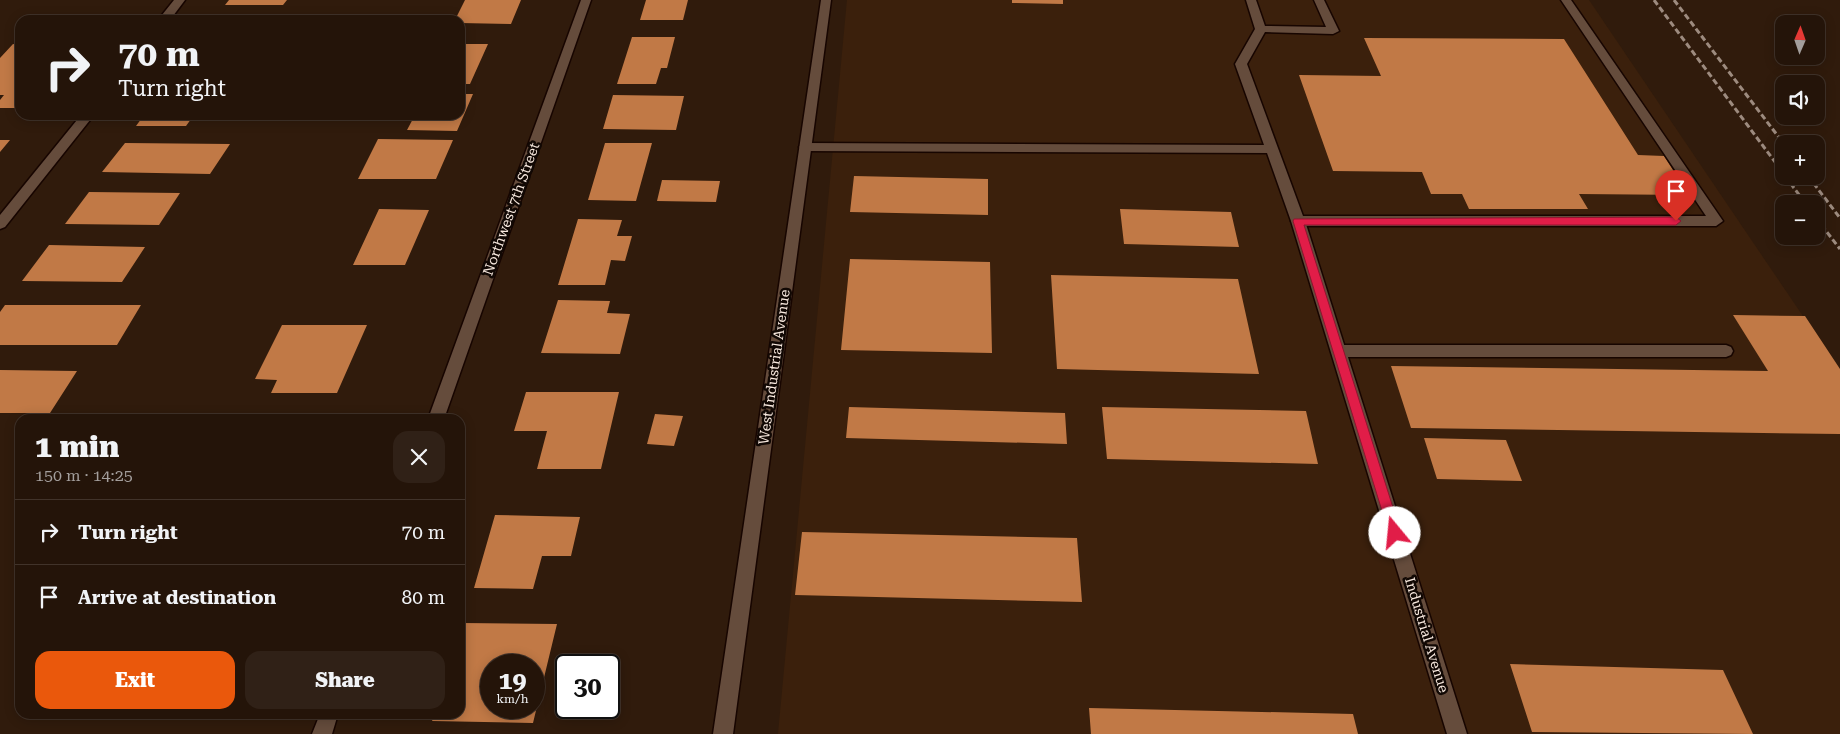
<!DOCTYPE html>
<meta charset="utf-8">
<style>
body{margin:0;font-family:"Roboto Serif",serif;background:#302117;color:#f1f3f6;height:100vh;display:flex;flex-direction:column;font-size:19px;white-space:nowrap}
*{box-sizing:border-box;margin:0}
p{font-size:16px;color:#a39e9c}
.icon{flex:none;width:28px;height:28px;fill:none;stroke:currentColor;stroke-width:2;stroke-linecap:round;stroke-linejoin:round}
.map{position:relative;flex:1;overflow:hidden}
.side{position:absolute;left:15px;top:414px;width:450px;height:305px;display:flex;flex-direction:column;background:#241409;border-radius:15px;box-shadow:0 2px 12px #0003,0 0 0 1px #41332a}
.side>*{flex:none}
.guide{position:absolute;left:15px;top:15px;width:450px;height:105px;border-radius:15px;box-shadow:0 2px 12px #0003,0 0 0 1px #41332a;background:#241409;color:#f1f3f6;overflow:hidden}
.needle{width:32px;rotate:2deg}
.controls{position:absolute;left:1775px;top:15px;display:grid;gap:10px}
.controls a{display:grid;place-items:center;width:50px;height:50px;border-radius:10px;background:#241409;box-shadow:0 2px 12px #0003,0 0 0 1px #41332a;font-size:25px}
.speed{position:absolute;left:480px;top:654px;display:flex;gap:10px;font-size:25px;font-weight:700;text-align:center}
.speed>*{display:grid;place-content:center;width:65px;height:65px;border-radius:50%;background:#241409;box-shadow:0 2px 12px #0003,0 0 0 1px #41332a;line-height:1}
.speed small{font-size:12px;font-weight:400}
.speed .limit{border:2px solid #111;border-radius:8px;background:#fff;color:#111}
.pin{position:absolute;display:grid;place-items:center;width:42px;height:42px;color:#fff;margin:-51px -21px;border-radius:50% 50% 50% 0;rotate:-45deg;box-shadow:0 0 5px #0007}
.pin .icon{rotate:45deg}
.me{position:absolute;width:55px;margin:-28px;rotate:343deg;stroke-linejoin:round;filter:drop-shadow(0 0 4px #0008)}
.turn{display:flex;align-items:center;gap:18px;height:105px;padding:0 20px;font-size:22px}
.turn .icon{width:65px;height:65px;stroke-width:2.5}
.turn b{display:block;font-size:35px;line-height:42px}
.round{display:grid;place-items:center;flex:none;width:52px;height:52px;border-radius:15px;background:#302117}
.head{display:flex;align-items:center;justify-content:space-between;height:85px;padding:0 20px}
h1{font-size:30px;font-weight:800;line-height:38px}
.primary-button{display:flex;gap:10px;margin-top:auto;padding:10px 20px}
.primary-button a{flex:1;height:58px;border-radius:15px;background:#ea580c;color:#fff;font-size:20px;font-weight:800;line-height:58px;text-align:center}
.primary-button a+a{background:#302117;color:#f1f3f6}
ul{padding:0;list-style:none}
li{display:flex;align-items:center;gap:15px;height:65px;padding:0 20px;border-top:1px solid #41332a}
li div{flex:1}
li b{display:block;font-size:19px}
li em{font-style:normal}
.map>svg:first-child{display:block}
.built{fill:#3b200c}
.building{fill:#c17946;fill-rule:evenodd}
.lines{fill:none;stroke-linecap:round;stroke-linejoin:round}
.lane-casing{stroke:#170500;stroke-width:3}
.street-casing{stroke:#170500;stroke-width:3}
.lane{fill:#654c3c;fill-rule:evenodd}
.street{fill:#654c3c;fill-rule:evenodd}
.rail{stroke:#9d8b7f;stroke-width:3;stroke-dasharray:6 3;stroke-linecap:butt}
.route{fill:#e11d48;stroke:#92132f}
.labels{text-anchor:middle;dominant-baseline:central;stroke-width:5;stroke-linejoin:round;paint-order:stroke}
.street-label{font-size:14px;fill:#f9eae0;stroke:#110804}
</style>
<div class="map">
<svg width="1840" height="734" viewBox="0 0 1840 734">
<rect width="100%" height="100%" fill="#301b0c"/>
<path class="built" d="M847 0H1589L1840 371V734H778Z"/>
<path class="building" d="M229 0H287L283 5H225Z
M465 0H521L511 24 460 23V20H455Z
M646 0H688L683 20H640Z
M1012 0H1063V4L1012 3Z
M221 15 259 16 256 20H217Z
M632 37H675L667 68H661L656 84H617Z
M1364 38 1564 39 1638 155 1664 156 1689 195 1579 194 1588 209H1469L1462 194H1431L1422 172 1333 171 1299 75 1381 76Z
M13 44 20 45V108H0V100L4 95H0V58Z
M460 44H488L470 84H460Z
M460 94H473L457 131 407 130 415 115H460Z
M613 95 684 96 676 130 603 129Z
M144 115H194L186 126H136Z
M378 139 453 140 436 179H358Z
M0 140H10L0 152Z
M125 143 230 144 210 174 102 172Z
M605 143H652L636 201 588 200Z
M854 176 988 179V215L850 212Z
M662 180 720 181 716 202 657 201Z
M89 192 180 193 159 225 65 224Z
M379 209 429 210 405 265H353Z
M1120 209 1231 212 1239 247 1124 244Z
M578 219 622 220 617 236H632L625 261 611 260 605 285H558Z
M49 245 145 247 122 282 22 281Z
M850 259 990 262 992 353 841 350Z
M1051 275 1238 279 1259 374 1057 369Z
M558 300 610 301 607 313 630 314 620 354 541 353Z
M5 305H141L117 345H0V312Z
M1733 315 1805 316 1840 369V434L1411 428 1391 366 1768 371Z
M282 325H367L337 393H271L277 380 255 379Z
M0 370 77 371 50 413H0Z
M526 392H619L601 469H537L547 431H514Z
M849 407 1065 413 1067 444 846 438Z
M1102 407 1306 411 1318 464 1107 459Z
M655 414 683 416 674 446 647 444Z
M1424 438 1506 440 1522 481 1437 479Z
M495 515 580 517 571 556H542L533 589 474 588Z
M802 532 1077 538 1082 602 795 595Z
M462 623 557 624 533 723 432 721 435 714H460V631ZM491 665H534V708H491Z
M1510 664 1723 670 1753 734 1532 732Z
M1089 708 1353 714 1358 734H1091Z
M132 714H226L224 717Z"/>
<g class="lines">
<defs>
<path id="lane" d="M1246 0H1256L1265 26 1326 27 1314 0H1324L1339 31 1333 34 1265 32 1247 64 1303 216H1706L1561 0H1571L1723 221 1716 226H1298L1291 221 1267 153 805 151 799 147 805 143 1264 145 1235 64 1255 29Z
M1338 345H1726L1731 347 1733 351 1731 355 1726 357H1338L1333 355 1331 351 1333 347Z"/>
<path id="street" d="M174 0H185L170 20H158Z
M581 0H591L444 419H428Z
M821 0H831L733 734H713Z
M81 115H94L5 227 0 229V215Z
M1298 216 1305 221 1467 734H1447L1291 221Z
M320 714H338L332 734H312Z"/>
</defs>
<use href="#lane" class="lane-casing"/>
<use href="#street" class="street-casing"/>
<use href="#lane" class="lane"/>
<use href="#street" class="street"/>
<path class="rail" d="M1654 0 1784 174
M1674 0 1784 144
M1785 176 1806 204
M1808 176 1840 218
M1816 218 1840 249"/>
</g>
<path class="route" d="M1676 217 1681 221 1676 225H1304L1401 533 1399 537 1395 539 1390 537 1293 221 1294 219Z"/>
<g class="labels">
<g class="street-label">
<text transform="translate(511 209) rotate(-70)">Northwest 7th Street</text>
<text transform="translate(774 367) rotate(-82)">West Industrial Avenue</text>
<text transform="translate(1427 635) rotate(73)">Industrial Avenue</text>
</g>
</g>
</svg>
<div class="controls">
<a><svg class="needle" viewBox="-14 -14 28 28"><path d="M0-13l5 13h-10z" fill="#e53935"/><path d="M0 13l5-13h-10z" fill="#a39e9c"/></svg></a>
<a><svg class="icon" aria-label="sound" viewBox="0 0 24 24"><path d="M4 9h4l5-4v14l-5-4H4zM17 9q2 3 0 6"/></svg></a>
<a>+</a>
<a>−</a>
</div>
<div class="speed"><div>19<small>km/h</small></div><div class="limit">30</div></div>
<div class="pin" style="left:1676px;top:221px;background:#d93025"><svg class="icon" aria-label="arrive" viewBox="0 0 24 24"><path d="M6 21V4h12l-3 4 3 4H6"/></svg></div>
<svg class="me" style="left:1395px;top:533px" viewBox="-20 -20 40 40"><circle r="19" fill="#fff"/><path d="M0-13L10 11 0 6-10 11z" fill="#e11d48"/></svg>
<div class="guide">
<div class="turn"><svg class="icon" aria-label="right" viewBox="0 0 24 24"><path d="M7 20v-9h11M14 6l5 5-5 5"/></svg><div><b>70 m</b>Turn right</div></div>
</div>
<section class="side">
<div class="head"><div><h1>1 min</h1><p>150 m · 14:25</p></div><a class="round"><svg class="icon" aria-label="close" viewBox="0 0 24 24"><path d="M6 6l12 12M18 6L6 18"/></svg></a></div>
<ul>
<li><svg class="icon" aria-label="right" viewBox="0 0 24 24"><path d="M7 20v-9h11M14 6l5 5-5 5"/></svg><div><b>Turn right</b></div><em>70 m</em></li>
<li><svg class="icon" aria-label="arrive" viewBox="0 0 24 24"><path d="M6 21V4h12l-3 4 3 4H6"/></svg><div><b>Arrive at destination</b></div><em>80 m</em></li>
</ul>
<div class="primary-button"><a>Exit</a><a>Share</a></div>
</section>
</div>
